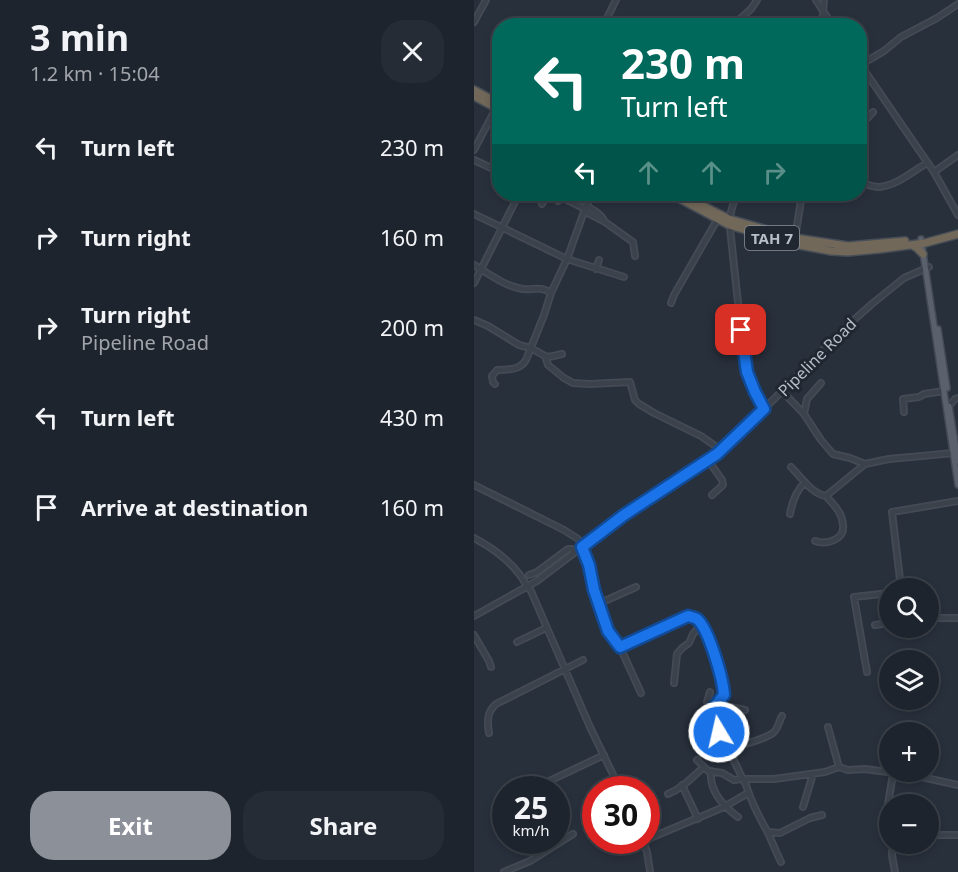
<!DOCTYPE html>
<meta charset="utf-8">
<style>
body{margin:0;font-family:"Noto Sans",sans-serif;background:#262c35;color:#f1f3f6;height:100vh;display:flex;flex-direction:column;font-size:22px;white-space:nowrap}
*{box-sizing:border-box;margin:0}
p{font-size:20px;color:#a1a4aa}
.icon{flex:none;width:33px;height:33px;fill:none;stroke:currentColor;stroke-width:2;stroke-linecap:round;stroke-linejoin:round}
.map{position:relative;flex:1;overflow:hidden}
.sheet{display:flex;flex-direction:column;background:#1e242d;width:474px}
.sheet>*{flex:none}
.guide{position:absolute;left:18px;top:18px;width:375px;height:183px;border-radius:24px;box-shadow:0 3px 9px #0003,0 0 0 2px #3c4149;background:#00695c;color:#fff;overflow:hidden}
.buttons{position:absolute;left:405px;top:578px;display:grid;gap:12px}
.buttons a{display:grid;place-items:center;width:60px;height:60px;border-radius:50%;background:#1e242d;box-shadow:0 3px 9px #0003,0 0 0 2px #3c4149;font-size:30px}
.speed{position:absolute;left:18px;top:776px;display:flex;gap:12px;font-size:30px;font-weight:700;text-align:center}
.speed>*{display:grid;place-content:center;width:78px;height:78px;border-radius:50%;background:#1e242d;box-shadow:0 3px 9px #0003,0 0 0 2px #3c4149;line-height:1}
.speed small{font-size:15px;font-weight:400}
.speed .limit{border:9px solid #d22;background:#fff;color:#111}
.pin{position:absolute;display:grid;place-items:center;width:51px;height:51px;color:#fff;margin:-26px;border-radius:12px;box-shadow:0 3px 9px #0006}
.me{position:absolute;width:66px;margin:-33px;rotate:351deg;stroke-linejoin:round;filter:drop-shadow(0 0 4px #0008)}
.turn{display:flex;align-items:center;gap:21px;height:126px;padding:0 30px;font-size:27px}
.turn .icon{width:78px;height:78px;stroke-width:2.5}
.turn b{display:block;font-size:42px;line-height:51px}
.lanes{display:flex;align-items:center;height:57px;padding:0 30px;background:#0003;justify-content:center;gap:30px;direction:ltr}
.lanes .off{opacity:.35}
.round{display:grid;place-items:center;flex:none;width:63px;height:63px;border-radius:24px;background:#262c35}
.summary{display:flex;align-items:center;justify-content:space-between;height:102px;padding:0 30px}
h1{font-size:36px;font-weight:700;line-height:45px}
.primary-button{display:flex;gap:12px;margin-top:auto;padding:12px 30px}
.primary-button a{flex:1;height:69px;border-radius:24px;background:#8c9099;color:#fff;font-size:24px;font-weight:700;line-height:69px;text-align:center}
.primary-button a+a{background:#262c35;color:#f1f3f6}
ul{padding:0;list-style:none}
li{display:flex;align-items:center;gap:18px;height:90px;padding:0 30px}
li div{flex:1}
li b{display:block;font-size:22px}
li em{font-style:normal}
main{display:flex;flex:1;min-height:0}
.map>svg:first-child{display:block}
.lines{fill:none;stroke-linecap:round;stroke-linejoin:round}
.minor-casing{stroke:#454b55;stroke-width:8}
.major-casing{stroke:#454b55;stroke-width:8}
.highway-casing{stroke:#464d57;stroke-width:10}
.minor{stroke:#3b424c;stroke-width:4.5}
.major{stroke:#5a616c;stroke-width:5}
.highway{stroke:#716859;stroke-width:7}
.route-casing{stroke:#114b97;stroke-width:15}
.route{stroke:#1a73e8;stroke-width:10}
.labels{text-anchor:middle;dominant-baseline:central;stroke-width:6;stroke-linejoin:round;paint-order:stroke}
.shield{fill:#202731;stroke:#8a919a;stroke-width:1.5}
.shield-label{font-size:15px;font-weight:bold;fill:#b8bec7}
.street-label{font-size:16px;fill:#b8bec7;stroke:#202731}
</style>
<main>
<section class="sheet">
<div class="summary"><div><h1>3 min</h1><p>1.2 km · 15:04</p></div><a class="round"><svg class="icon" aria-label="close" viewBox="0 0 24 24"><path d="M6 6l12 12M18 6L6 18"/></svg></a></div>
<ul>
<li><svg class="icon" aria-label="left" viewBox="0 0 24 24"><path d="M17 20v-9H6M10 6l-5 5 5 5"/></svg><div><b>Turn left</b></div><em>230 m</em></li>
<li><svg class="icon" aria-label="right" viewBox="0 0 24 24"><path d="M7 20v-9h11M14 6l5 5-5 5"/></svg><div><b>Turn right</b></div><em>160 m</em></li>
<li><svg class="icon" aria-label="right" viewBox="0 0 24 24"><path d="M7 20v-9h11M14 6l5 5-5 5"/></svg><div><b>Turn right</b><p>Pipeline Road</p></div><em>200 m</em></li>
<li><svg class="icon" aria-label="left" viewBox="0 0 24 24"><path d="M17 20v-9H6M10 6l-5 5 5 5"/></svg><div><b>Turn left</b></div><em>430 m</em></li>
<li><svg class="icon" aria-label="arrive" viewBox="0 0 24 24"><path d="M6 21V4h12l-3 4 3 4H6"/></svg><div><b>Arrive at destination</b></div><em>160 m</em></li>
</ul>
<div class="primary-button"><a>Exit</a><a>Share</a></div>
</section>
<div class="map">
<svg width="484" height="872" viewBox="0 0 484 872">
<rect width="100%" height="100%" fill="#28303c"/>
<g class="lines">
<defs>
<path id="minor" d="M342 0 359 26
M0 22 12 0
M218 24 221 26
M129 26 142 0
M258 26 277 9 283 0
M348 26 350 0
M386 64 460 172 484 215
M386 65 410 51 427 37 463 18 484 4
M386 126 399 112
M0 150 22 108
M0 160 26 172
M460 172 484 155
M386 182C392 184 398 187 405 187 422 186 439 171 453 163
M262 194 255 219 266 321 272 372 281 392 290 409
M84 201 87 197 111 209
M68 204 74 194
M112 206C120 210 127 214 131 222L159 242 161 256
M110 211 131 222
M0 214 93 259 150 277
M321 238 328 194
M0 265C15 274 32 287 49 289 59 290 68 286 77 293
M122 269 125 260
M0 283 45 194
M197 303 200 295 243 220
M0 320 14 326 45 345 57 348 71 356 75 357 88 354
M71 356 74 365 90 378 99 383 116 384 156 382 161 400 165 404 180 413 227 436 247 450
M21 384 19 382 18 376 23 370C35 369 45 371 52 360L70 315 77 293 93 259 111 209 118 194
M308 391 330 414 347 440 359 454 376 458 391 464
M475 406 481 399 484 398
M430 412 429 399 445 397 450 394 470 391
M330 414 333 399 347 383
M234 460 248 480 249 485 238 495
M317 467C327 477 338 494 352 496L391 464 415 459 480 453
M0 485 90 530 104 539 110 546
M316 514C318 502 322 491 331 482
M0 538C17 547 34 559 46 575 50 580 52 586 57 591L116 727 146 789
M341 541C352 545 371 540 369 525 368 512 360 505 352 496
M108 547 115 565 120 590 134 631 146 647 214 616C217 617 220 617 223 619 235 628 249 679 250 695L236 711V713L265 771C267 777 272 783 273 788 278 803 285 817 293 831 298 841 302 852 307 862
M55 575 63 572 94 549H98L102 552
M427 588 418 512 484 501
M124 604 162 587
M0 616 63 581 150 515 243 454 290 409 373 326 399 303 430 278 455 267
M454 618H484
M401 625 416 623
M0 635 15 661 17 667
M43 642 72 628
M146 647 167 693
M393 672 380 597 416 593
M200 683 203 654 208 648 215 643 219 634 227 625
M242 704 271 710
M236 712 233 702 236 692
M354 727 365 767
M15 733C13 721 13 712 22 704L109 660
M253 748C262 748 292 738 299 733 304 729 305 721 308 716
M223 760 234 771 248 773 260 780 267 779H300L351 772 365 767 374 770 391 769 443 776 484 785
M237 771C235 791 249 806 264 817
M69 784 130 755
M208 785 224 819
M194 794C209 788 218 777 230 767
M329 807 339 774
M416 825 413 810 419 774
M294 832 306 833 336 818 348 815
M454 835H484
M169 840 173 852 176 871
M169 841 250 807 274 793
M419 843 418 855 421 872
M30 872 56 861 99 834"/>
<path id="major" d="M447 239C460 321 471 403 484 485
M464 329 473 388
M475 406 484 461"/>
<path id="highway" d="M0 90 26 104
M0 96 26 110
M197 194 255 225 320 244 357 251 374 252 406 249 451 243 484 234
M206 194 255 219 321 238 374 246 431 241
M438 245 443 248 449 254"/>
</defs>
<use href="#minor" class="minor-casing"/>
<use href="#major" class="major-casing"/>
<use href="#highway" class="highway-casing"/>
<use href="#minor" class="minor"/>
<use href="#major" class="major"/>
<use href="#highway" class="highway"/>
</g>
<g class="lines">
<defs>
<path id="route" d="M245 732 237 716V711L250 695C249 679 235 629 223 619 220 617 217 617 214 616L146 647 134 631 120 590 115 565 108 547 150 515 243 454 290 409 281 392 273 372 267 330"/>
</defs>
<use href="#route" class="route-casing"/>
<use href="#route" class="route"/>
</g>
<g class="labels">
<rect class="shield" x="271" y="226" width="54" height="24" rx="4.5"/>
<g class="shield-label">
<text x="298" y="238">TAH 7</text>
</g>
<g class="street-label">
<text transform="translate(343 357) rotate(-45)">Pipeline Road</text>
</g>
</g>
</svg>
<div class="buttons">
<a><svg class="icon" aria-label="search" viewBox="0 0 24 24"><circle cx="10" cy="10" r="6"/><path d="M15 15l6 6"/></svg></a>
<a><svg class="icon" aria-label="layers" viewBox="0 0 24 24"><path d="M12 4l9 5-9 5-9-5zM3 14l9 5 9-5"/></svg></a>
<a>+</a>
<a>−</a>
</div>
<div class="speed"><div>25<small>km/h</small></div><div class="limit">30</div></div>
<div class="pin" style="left:267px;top:330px;background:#d93025"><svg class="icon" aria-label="arrive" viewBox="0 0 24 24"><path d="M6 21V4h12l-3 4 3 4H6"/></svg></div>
<svg class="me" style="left:245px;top:732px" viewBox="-20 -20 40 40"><circle r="17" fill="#1a73e8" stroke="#fff" stroke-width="3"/><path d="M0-11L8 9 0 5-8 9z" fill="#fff"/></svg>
<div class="guide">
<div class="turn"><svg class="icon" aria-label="left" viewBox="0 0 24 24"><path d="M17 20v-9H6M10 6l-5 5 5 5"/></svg><div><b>230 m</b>Turn left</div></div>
<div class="lanes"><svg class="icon" aria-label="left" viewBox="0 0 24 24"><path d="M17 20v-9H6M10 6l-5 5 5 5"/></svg><svg class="icon off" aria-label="ahead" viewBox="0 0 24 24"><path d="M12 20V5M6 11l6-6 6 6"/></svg><svg class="icon off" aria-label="ahead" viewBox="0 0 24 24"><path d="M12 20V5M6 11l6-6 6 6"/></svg><svg class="icon off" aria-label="right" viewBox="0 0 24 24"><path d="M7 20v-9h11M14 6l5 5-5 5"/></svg></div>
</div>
</div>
</main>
